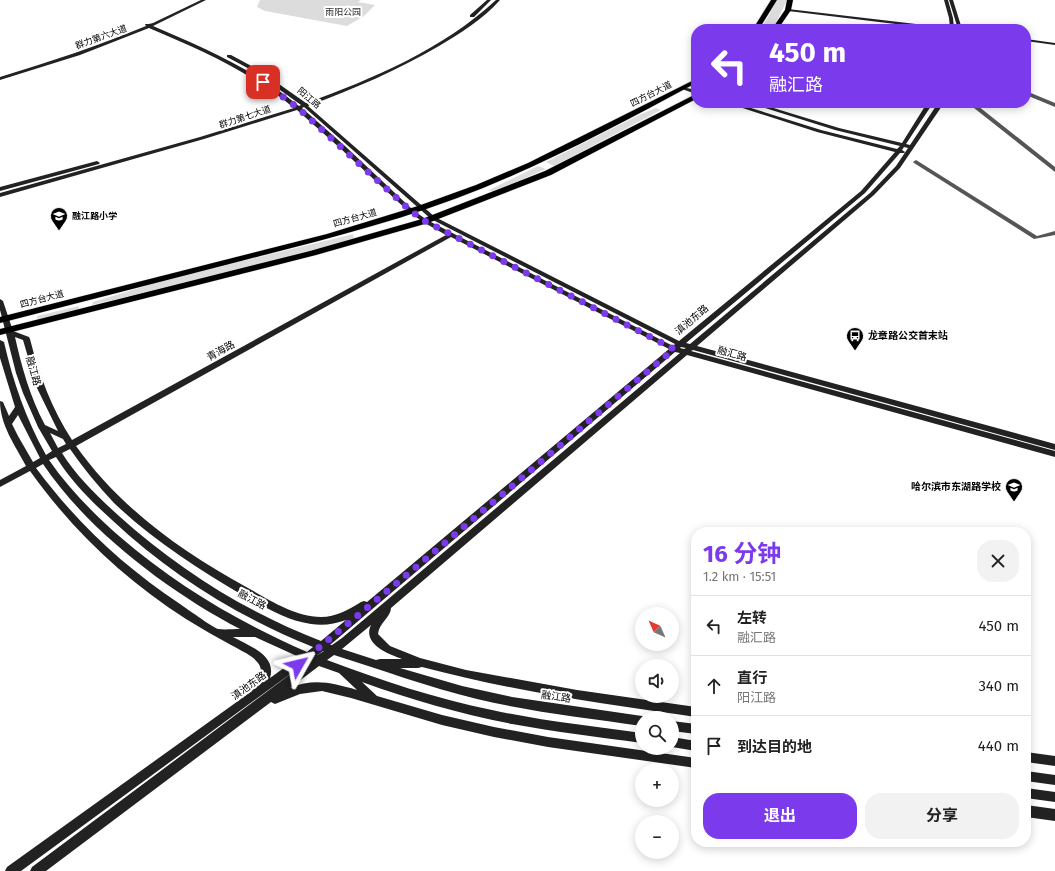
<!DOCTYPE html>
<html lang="zh">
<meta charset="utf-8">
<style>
body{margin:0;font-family:"Fira Sans","Noto Sans SC",sans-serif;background:#f2f2f2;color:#222;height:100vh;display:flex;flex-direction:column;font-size:15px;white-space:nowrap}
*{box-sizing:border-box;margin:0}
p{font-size:13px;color:#767676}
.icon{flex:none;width:22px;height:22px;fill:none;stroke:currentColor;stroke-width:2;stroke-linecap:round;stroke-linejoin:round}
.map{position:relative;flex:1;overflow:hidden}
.panel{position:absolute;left:691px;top:527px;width:340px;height:320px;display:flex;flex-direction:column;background:#fff;border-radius:16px;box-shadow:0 2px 10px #0003}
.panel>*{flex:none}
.top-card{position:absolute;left:691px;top:24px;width:340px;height:84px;border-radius:16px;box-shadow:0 2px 10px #0003;background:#7c3aed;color:#fff;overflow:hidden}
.needle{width:26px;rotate:315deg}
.tools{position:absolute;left:635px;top:607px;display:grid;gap:8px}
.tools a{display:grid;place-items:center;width:44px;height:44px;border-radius:50%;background:#fff;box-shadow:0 2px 10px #0003;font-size:20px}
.pin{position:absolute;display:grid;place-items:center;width:34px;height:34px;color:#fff;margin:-17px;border-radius:8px;box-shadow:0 2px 6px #0006}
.me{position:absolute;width:44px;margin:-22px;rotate:53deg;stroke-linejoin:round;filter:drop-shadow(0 0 3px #0008)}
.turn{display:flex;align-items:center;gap:14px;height:84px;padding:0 12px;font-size:18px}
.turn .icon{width:52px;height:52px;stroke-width:2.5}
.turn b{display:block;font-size:28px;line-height:34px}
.round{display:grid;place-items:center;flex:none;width:42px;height:42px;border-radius:16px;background:#f2f2f2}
.head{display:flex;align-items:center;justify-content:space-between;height:68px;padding:0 12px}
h1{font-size:24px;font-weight:700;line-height:30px;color:#7c3aed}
.action{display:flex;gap:8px;margin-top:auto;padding:8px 12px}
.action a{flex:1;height:46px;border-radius:16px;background:#7c3aed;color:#fff;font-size:16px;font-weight:700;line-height:46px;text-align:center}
.action a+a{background:#f2f2f2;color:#222}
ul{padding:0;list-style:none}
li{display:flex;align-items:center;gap:12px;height:60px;padding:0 12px;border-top:1px solid #e0e0e0}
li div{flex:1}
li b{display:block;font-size:15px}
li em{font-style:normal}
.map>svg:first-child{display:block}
.green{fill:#dcdcdc}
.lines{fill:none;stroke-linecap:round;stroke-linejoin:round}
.primary-casing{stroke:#dbdbdb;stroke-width:1}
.street{fill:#555;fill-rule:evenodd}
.secondary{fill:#222;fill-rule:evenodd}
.primary{fill:#000;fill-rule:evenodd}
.route{stroke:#7c3aed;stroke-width:7;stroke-dasharray:0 12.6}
.labels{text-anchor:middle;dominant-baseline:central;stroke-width:4;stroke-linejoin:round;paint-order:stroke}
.far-park-label{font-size:9px;fill:#333;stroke:#fff}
.far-street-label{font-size:9px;fill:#000;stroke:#fff}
.far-poi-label{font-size:9px;font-weight:bold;fill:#000;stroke:#fff;text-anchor:start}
.street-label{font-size:10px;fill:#000;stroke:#fff}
.poi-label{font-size:10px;font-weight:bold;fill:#000;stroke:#fff;text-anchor:start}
</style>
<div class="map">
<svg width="1055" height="871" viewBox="0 0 1055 871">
<rect width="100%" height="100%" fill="#fff"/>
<path class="green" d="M260 0H361L358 2 375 5 364 16 347 26 265 11 257 7Z
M777 0H787L777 21 771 29H761Z
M656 108 661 110 554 166 546 162 639 115Z
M538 166 546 169 493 192 489 190Z
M353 234 354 238 310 252 92 305 93 302 162 281Z
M79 306 78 310 38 320 37 316Z"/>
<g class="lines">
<defs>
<path id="primary" d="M771 0H777L759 29H753Z
M787 0H793L791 10 778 29H772L785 10Z
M696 79V83C626 121 556 158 483 188 405 220 322 240 241 261 161 282 80 302 0 323V317L327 234 418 206 476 185 528 163Z
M696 94V99L551 175 428 223 316 255 0 335V329L310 251 422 219 545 171Z"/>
</defs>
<use href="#primary" class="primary-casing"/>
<path class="street" d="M1026 91 1055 103V107L1026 95Z
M974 106H978L1055 167V172L974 108Z
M916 160 1037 236 1055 231V235L1034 239 914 163 913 162Z"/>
<path class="secondary" d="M201 0H206L153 26C205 48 255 70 299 106L301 105 255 72 227 57V55H231L259 70 306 103C373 79 443 49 496 0H500C483 19 461 33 439 46 398 70 354 89 308 106L435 217 679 341 861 191 895 152 817 132 727 103H735L821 130 897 149 900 146 835 130 749 103H757L839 128 902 143 927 103H933L906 144 910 145 938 103H944L900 168 874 195 697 346 1055 444V450L693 350 691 351 1055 451V457L687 355 391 608C391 617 379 623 378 634L390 646 420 658 466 670 577 690 696 707V717C604 704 512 691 422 667L418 668H400L462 686 512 697 642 716 646 718H642V726C587 718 531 712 477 699 428 687 382 670 334 655L327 660C381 680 436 699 492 710 542 721 592 726 642 733V743C599 737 555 732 512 724 462 714 411 700 362 682L377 696 442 715 494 727 548 737 696 758V768L548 747 494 737 442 725 351 698 322 691 300 694 275 704 271 702 46 871H30L32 867 308 661 21 871H5L7 867 252 691C259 676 268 670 252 657 245 652 238 649 231 645 216 637 201 628 186 619 125 580 72 530 30 471L0 487V480L26 466C15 445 0 425 0 401L3 402 9 416 15 407 0 358V340L4 342C13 382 26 419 46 455L52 451 38 427 23 393 16 373 0 310V299L3 301 13 331 29 337 30 339C39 375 52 409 72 440L446 235 423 222 409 212 341 149 297 110 204 139 0 197V193L200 137 294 108C251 72 201 50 149 28L80 55 0 80V77C49 62 98 46 146 26L145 24H149L153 23ZM304 107 431 219 675 344 673 346 427 220 413 210 345 146 302 108ZM904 147 908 148 896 166 870 193 690 344 686 343 865 193 900 153H904L905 152 902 150ZM451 237 669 349 367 602 364 601 361 602C348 610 336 617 321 617 294 616 271 601 248 588 182 552 120 508 76 446ZM15 337 23 340 37 388 58 431 45 425C30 397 22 368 15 337ZM681 347 686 348 684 349 680 348ZM675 352 680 353 342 638 332 645H330ZM18 415 40 458 33 462 18 436 12 424ZM50 433 63 439 66 444 58 448ZM70 449C83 468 98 486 114 503 153 540 198 569 244 596 265 607 287 621 311 624 324 626 334 624 346 620L321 641C246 612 179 570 119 516 98 497 77 477 62 453ZM56 457C71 481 91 501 112 520 171 575 238 617 313 647L307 652C238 622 176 585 119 536 93 513 69 489 49 460ZM43 464C88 531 169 592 240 629 234 629 224 630 218 629 209 625 189 610 180 604 123 566 77 523 36 468ZM371 625C362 644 388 654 402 659H380L376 660 342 649ZM233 637H255L299 657 270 678C277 655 249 646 233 637ZM323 651H324L316 656ZM319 666 339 673 357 690C332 683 314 678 290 688Z
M487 0H491L474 17H470V15Z
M944 0H948L953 18 954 29H937L788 11 786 10 788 9 950 28 949 18Z
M949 0H953L962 29H958Z
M1026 39 1055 43V45L1026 41Z
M682 87 696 90V94L682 89Z
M97 161 100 163 99 164 0 191V187Z
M672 721 696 724V734L672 731Z
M672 737 696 741V751L672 747Z
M1026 752 1055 756V766L1026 762Z
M1026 771 1055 775V785L1026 781Z
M1026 788 1055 792V802L1026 798Z
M1026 805 1055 809V821L1026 817Z"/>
<use href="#primary" class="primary"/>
</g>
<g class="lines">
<path class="route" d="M263 82 298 108 411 211 425 221 674 349 433 553 298 665"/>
</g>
<defs>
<symbol id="school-pin" viewBox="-11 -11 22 30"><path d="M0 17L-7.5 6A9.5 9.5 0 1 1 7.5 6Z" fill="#000" stroke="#fff"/><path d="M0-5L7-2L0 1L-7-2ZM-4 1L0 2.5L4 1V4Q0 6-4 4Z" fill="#fff"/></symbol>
<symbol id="bus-pin" viewBox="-11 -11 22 30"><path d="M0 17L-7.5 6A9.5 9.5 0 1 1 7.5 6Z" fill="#000" stroke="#fff"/><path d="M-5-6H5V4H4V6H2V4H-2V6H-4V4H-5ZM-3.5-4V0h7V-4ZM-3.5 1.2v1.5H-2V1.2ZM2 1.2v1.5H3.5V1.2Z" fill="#fff"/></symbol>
</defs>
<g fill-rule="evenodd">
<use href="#school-pin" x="49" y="206" width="20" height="27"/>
<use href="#bus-pin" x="845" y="326" width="20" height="27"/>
<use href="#school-pin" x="1004" y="477" width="20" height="27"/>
</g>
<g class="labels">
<g class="far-park-label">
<text x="343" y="12">雨阳公园</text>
</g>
<g class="far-street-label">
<text transform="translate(101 37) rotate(-20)">群力第六大道</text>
<text transform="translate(651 94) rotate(-27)">四方台大道</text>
<text transform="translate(309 98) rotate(40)">阳江路</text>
<text transform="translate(245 117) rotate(-18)">群力第七大道</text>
<text transform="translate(355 218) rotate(-16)">四方台大道</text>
<text transform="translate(42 299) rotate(-15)">四方台大道</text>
</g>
<g class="far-poi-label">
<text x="72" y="216">融江路小学</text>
</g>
<g class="street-label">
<text transform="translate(692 320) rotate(-40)">滇池东路</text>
<text transform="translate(221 351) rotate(-29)">青海路</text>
<text transform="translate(732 354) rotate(15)">融汇路</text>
<text transform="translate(33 371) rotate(74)">融江路</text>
<text transform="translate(252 600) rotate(27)">融江路</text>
<text transform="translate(249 686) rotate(-36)">滇池东路</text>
<text transform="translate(556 697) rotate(8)">融江路</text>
</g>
<g class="poi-label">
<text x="868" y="336">龙章路公交首末站</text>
<text x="1001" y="487" text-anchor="end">哈尔滨市东湖路学校</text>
</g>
</g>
</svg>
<div class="tools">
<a><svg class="needle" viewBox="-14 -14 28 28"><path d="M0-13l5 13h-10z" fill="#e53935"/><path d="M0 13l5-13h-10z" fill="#767676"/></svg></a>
<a><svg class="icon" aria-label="sound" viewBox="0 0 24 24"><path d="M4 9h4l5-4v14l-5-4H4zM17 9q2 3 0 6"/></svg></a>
<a><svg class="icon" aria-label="search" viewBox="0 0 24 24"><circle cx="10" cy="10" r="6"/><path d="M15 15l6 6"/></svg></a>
<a>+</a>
<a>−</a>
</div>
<div class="pin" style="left:263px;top:82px;background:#d93025"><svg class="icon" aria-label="arrive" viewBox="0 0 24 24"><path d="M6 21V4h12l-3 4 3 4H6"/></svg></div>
<svg class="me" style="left:298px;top:665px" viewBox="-20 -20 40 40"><path d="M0-17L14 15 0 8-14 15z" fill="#7c3aed" stroke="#fff" stroke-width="4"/></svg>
<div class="top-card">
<div class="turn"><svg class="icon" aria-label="left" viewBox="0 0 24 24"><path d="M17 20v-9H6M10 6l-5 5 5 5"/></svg><div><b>450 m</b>融汇路</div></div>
</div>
<section class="panel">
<div class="head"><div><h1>16 分钟</h1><p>1.2 km · 15:51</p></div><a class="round"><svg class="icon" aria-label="close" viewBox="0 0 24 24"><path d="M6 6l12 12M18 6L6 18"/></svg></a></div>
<ul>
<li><svg class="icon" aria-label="left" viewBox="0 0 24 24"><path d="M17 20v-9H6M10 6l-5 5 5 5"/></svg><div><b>左转</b><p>融汇路</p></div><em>450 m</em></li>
<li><svg class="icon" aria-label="ahead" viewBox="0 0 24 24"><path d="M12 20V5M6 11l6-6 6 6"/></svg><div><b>直行</b><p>阳江路</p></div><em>340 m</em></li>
<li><svg class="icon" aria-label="arrive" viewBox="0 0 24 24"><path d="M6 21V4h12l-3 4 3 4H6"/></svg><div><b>到达目的地</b></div><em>440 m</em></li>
</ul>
<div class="action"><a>退出</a><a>分享</a></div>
</section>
</div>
